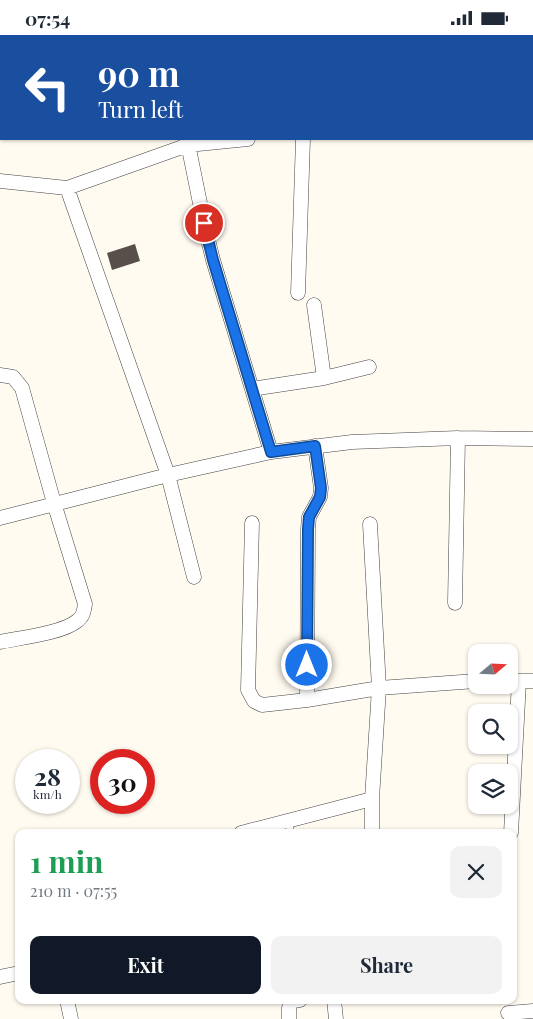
<!DOCTYPE html>
<meta charset="utf-8">
<style>
body{margin:0;font-family:"Playfair Display",serif;background:#f2f2f3;color:#1f2937;height:100vh;display:flex;flex-direction:column;font-size:19px;white-space:nowrap}
*{box-sizing:border-box;margin:0}
p{font-size:16px;color:#747a83}
.icon{flex:none;width:28px;height:28px;fill:none;stroke:currentColor;stroke-width:2;stroke-linecap:round;stroke-linejoin:round}
.map{position:relative;flex:1;overflow:hidden}
.panel{position:absolute;left:15px;top:794px;width:502px;height:175px;display:flex;flex-direction:column;background:#fff;border-radius:10px;box-shadow:0 1px 4px #0004}
.panel>*{flex:none}
.banner{position:absolute;left:0px;top:0px;width:534px;height:105px;box-shadow:0 1px 4px #0004;background:#1a4fa0;color:#fff;overflow:hidden}
.needle{width:32px;rotate:71deg}
.fabs{position:absolute;left:468px;top:609px;display:grid;gap:10px}
.fabs a{display:grid;place-items:center;width:50px;height:50px;border-radius:10px;background:#fff;box-shadow:0 1px 4px #0004;font-size:25px}
.speed{position:absolute;left:15px;top:714px;display:flex;gap:10px;font-size:25px;font-weight:700;text-align:center}
.speed>*{display:grid;place-content:center;width:65px;height:65px;border-radius:50%;background:#fff;box-shadow:0 1px 4px #0004;line-height:1}
.speed small{font-size:12px;font-weight:400}
.speed .limit{border:8px solid #d22;background:#fff;color:#111}
.pin{position:absolute;display:grid;place-items:center;width:42px;height:42px;color:#fff;margin:-21px;border:2px solid #fff;border-radius:50%;box-shadow:0 1px 5px #0007}
.me{position:absolute;width:55px;margin:-28px;rotate:0deg;stroke-linejoin:round;filter:drop-shadow(0 0 4px #0008)}
.turn{display:flex;align-items:center;gap:18px;height:105px;padding:0 15px;font-size:22px}
.turn .icon{width:65px;height:65px;stroke-width:2.5}
.turn b{display:block;font-size:35px;line-height:42px}
.round{display:grid;place-items:center;flex:none;width:52px;height:52px;border-radius:10px;background:#f2f2f3}
.headline{display:flex;align-items:center;justify-content:space-between;height:85px;padding:0 15px}
h1{font-size:30px;font-weight:700;line-height:38px;color:#1e9e55}
.cta{display:flex;gap:10px;margin-top:auto;padding:10px 15px}
.cta a{flex:1;height:58px;border-radius:10px;background:#111827;color:#fff;font-size:20px;font-weight:700;line-height:58px;text-align:center}
.cta a+a{background:#f2f2f3;color:#1f2937}
.status{display:flex;justify-content:space-between;align-items:center;height:35px;padding:0 25px;background:#fff;direction:ltr}
.status svg{height:14px;fill:currentColor}
.map>svg:first-child{display:block}
.building{fill:#584f4b}
.lines{fill:none;stroke-linecap:round;stroke-linejoin:round}
.lane-casing{stroke:#424242;stroke-width:8}
.street-casing{stroke:#424242;stroke-width:15}
.lane{stroke:#fff;stroke-width:7}
.street{stroke:#fff;stroke-width:14}
.route-casing{stroke:#114b97;stroke-width:12}
.route{stroke:#1a73e8;stroke-width:9}
</style>
<div class="status"><b>07:54</b><svg viewBox="0 0 49 12"><path d="M0 12V9h3v3zM5 12V6h3v6zM10 12V3h3v9zM15 12V0h3v12zM26 1h20v11H26zM47 4h2v5h-2z"/></svg></div>
<div class="map">
<svg width="533" height="984" viewBox="0 0 533 984">
<rect width="100%" height="100%" fill="#fffbf1"/>
<path class="building" d="M135 209 140 226 112 235 107 218Z"/>
<g class="lines">
<defs>
<path id="lane" d="M289 785 290 798"/>
<path id="street" d="M180 1V0
M345 1V0
M0 23H1
M0 79H1
M187 104 204 188 213 225 271 417
M0 146 67 153 188 110 248 104
M67 153 168 440 194 542
M298 258 303 104
M314 270 324 343
M0 340 13 342 22 353 54 468 85 569C84 576 83 582 77 586 63 598 19 603 0 607
M252 354 324 343 369 332
M0 483 168 440 271 417 352 407 458 403 533 404
M252 488 248 655 254 666 262 670 307 665 379 653 476 646
M370 489 379 653 372 764V798
M455 568 458 403
M509 646H533
M307 665 308 494 309 482 320 462 321 453 315 411
M241 798 372 764
M511 798 519 646
M0 942 19 938
M67 965 71 984
M334 965 336 984
M508 978 533 976
M289 984V973L292 966 300 965"/>
</defs>
<use href="#lane" class="lane-casing"/>
<use href="#street" class="street-casing"/>
<use href="#lane" class="lane"/>
<use href="#street" class="street"/>
</g>
<g class="lines">
<defs>
<path id="route" d="M204 188 213 225 271 417 315 411 321 453 320 462 309 482 308 494 307 630"/>
</defs>
<use href="#route" class="route-casing"/>
<use href="#route" class="route"/>
</g>
</svg>
<div class="fabs">
<a><svg class="needle" viewBox="-14 -14 28 28"><path d="M0-13l5 13h-10z" fill="#e53935"/><path d="M0 13l5-13h-10z" fill="#747a83"/></svg></a>
<a><svg class="icon" aria-label="search" viewBox="0 0 24 24"><circle cx="10" cy="10" r="6"/><path d="M15 15l6 6"/></svg></a>
<a><svg class="icon" aria-label="layers" viewBox="0 0 24 24"><path d="M12 4l9 5-9 5-9-5zM3 14l9 5 9-5"/></svg></a>
</div>
<div class="speed"><div>28<small>km/h</small></div><div class="limit">30</div></div>
<div class="pin" style="left:204px;top:188px;background:#d93025"><svg class="icon" aria-label="arrive" viewBox="0 0 24 24"><path d="M6 21V4h12l-3 4 3 4H6"/></svg></div>
<svg class="me" style="left:307px;top:630px" viewBox="-20 -20 40 40"><circle r="17" fill="#1a73e8" stroke="#fff" stroke-width="3"/><path d="M0-11L8 9 0 5-8 9z" fill="#fff"/></svg>
<div class="banner">
<div class="turn"><svg class="icon" aria-label="left" viewBox="0 0 24 24"><path d="M17 20v-9H6M10 6l-5 5 5 5"/></svg><div><b>90 m</b>Turn left</div></div>
</div>
<section class="panel">
<div class="headline"><div><h1>1 min</h1><p>210 m · 07:55</p></div><a class="round"><svg class="icon" aria-label="close" viewBox="0 0 24 24"><path d="M6 6l12 12M18 6L6 18"/></svg></a></div>
<div class="cta"><a>Exit</a><a>Share</a></div>
</section>
</div>
